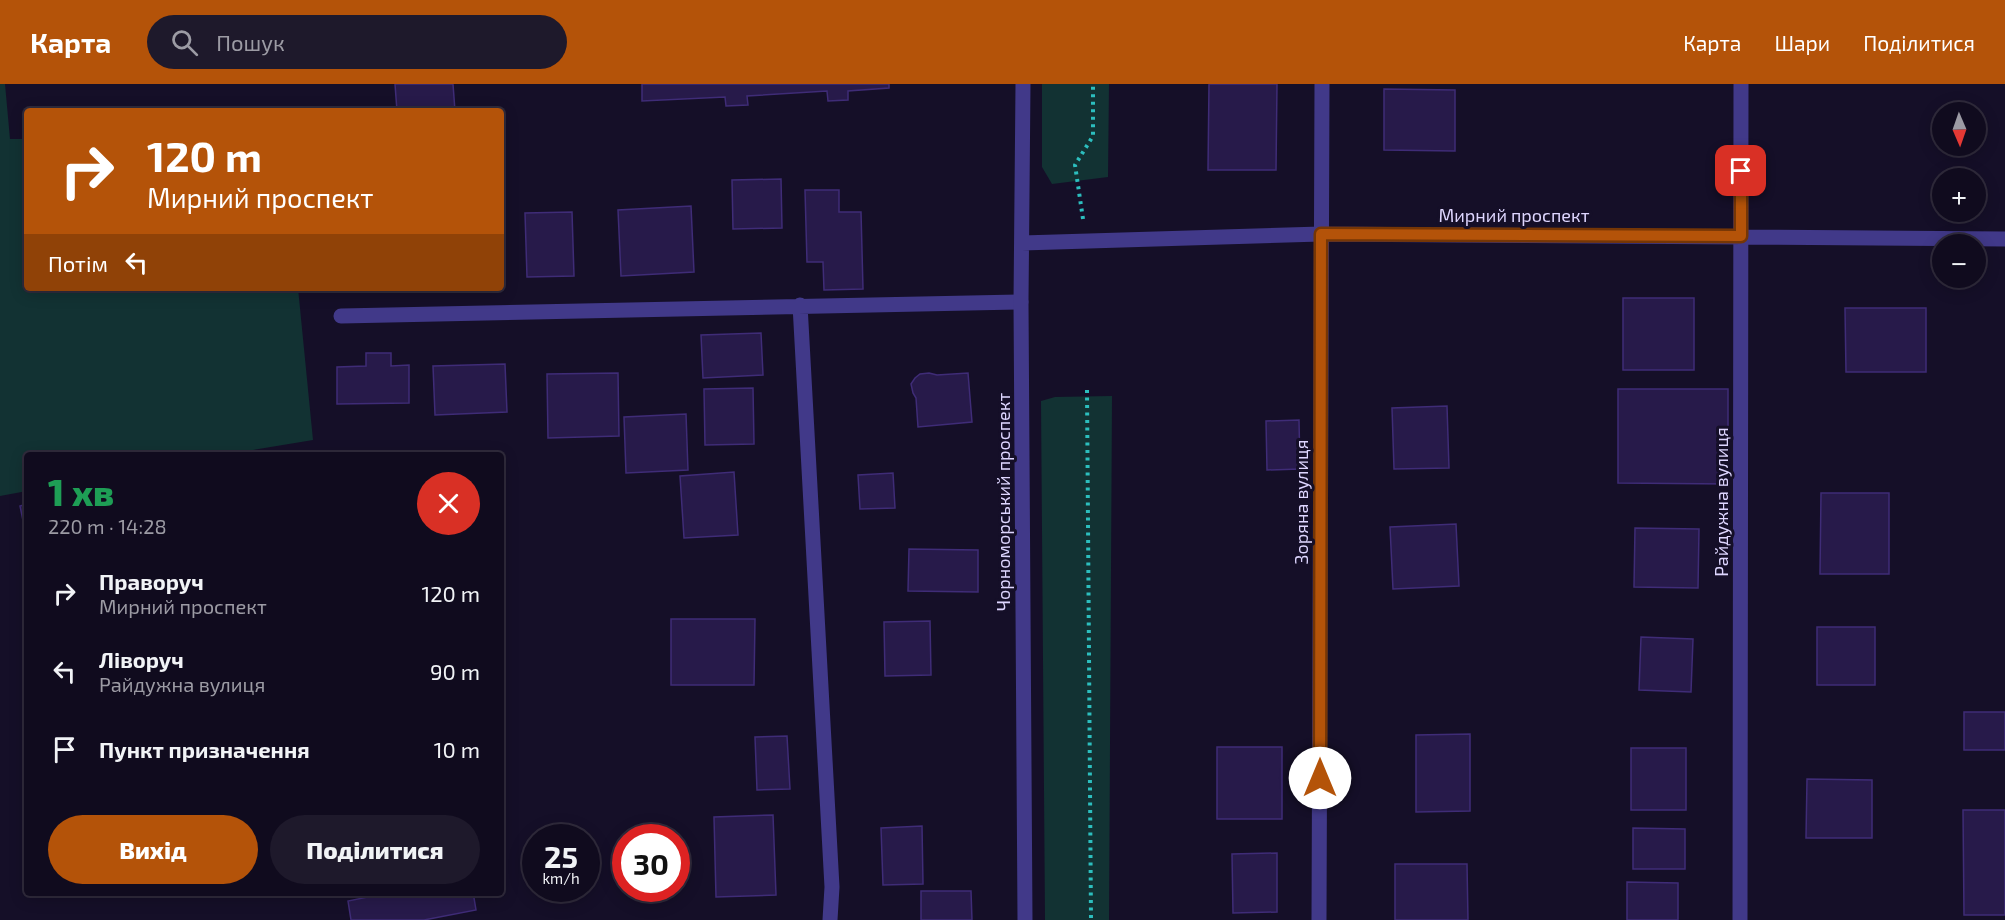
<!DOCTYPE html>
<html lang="uk">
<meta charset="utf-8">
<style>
body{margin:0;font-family:"Exo 2",sans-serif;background:#1e192b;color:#f1f3f6;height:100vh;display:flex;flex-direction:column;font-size:22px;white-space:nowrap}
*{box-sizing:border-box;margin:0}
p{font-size:20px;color:#9c9ba4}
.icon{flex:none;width:33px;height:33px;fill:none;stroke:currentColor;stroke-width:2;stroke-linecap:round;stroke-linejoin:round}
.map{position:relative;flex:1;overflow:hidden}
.sheet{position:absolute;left:24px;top:368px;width:480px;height:444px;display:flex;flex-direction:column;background:#100b1e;border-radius:6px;box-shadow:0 3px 15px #0003,0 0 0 2px #302b3c}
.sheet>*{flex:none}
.top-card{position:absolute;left:24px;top:24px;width:480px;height:183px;border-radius:6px;box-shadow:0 3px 15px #0003,0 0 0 2px #302b3c;background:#b45309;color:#fff;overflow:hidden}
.needle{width:39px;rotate:178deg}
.buttons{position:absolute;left:1932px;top:18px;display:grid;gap:12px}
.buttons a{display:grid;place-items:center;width:54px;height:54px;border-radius:50%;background:#100b1e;box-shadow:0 3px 15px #0003,0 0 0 2px #302b3c;font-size:30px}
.speed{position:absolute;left:522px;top:740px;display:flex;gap:12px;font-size:30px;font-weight:700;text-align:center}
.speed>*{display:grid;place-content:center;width:78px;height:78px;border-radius:50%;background:#100b1e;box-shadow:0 3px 15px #0003,0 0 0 2px #302b3c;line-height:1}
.speed small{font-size:15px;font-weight:400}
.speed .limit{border:9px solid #d22;background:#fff;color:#111}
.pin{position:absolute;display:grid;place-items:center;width:51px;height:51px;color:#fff;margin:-26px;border-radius:12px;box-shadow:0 3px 9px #0006}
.me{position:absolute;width:66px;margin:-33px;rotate:0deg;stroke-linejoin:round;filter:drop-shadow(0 0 4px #0008)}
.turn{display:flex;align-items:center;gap:21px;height:126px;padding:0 24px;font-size:27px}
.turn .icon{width:78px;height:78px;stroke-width:2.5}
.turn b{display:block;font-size:42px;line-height:51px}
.then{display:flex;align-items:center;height:57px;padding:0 24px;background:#0003;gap:12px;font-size:22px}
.round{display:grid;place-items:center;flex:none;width:63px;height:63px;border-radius:32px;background:#1e192b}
.summary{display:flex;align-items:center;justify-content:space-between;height:102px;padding:0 24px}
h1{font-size:36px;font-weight:800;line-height:45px;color:#1e9e55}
.button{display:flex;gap:12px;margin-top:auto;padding:12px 24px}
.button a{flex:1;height:69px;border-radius:36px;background:#b45309;color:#fff;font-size:24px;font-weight:800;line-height:69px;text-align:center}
.button a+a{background:#1e192b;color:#f1f3f6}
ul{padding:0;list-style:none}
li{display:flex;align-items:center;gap:18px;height:78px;padding:0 24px}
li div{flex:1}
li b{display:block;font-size:22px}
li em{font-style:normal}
header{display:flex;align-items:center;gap:36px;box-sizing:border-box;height:84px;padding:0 30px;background:#b45309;color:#fff}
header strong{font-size:28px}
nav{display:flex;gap:33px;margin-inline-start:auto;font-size:21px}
.search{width:420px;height:54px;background:#1e192b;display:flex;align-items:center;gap:15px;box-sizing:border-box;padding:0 21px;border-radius:33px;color:#9c9ba4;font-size:22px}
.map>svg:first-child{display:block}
.green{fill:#123233}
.building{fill:#271a4a;stroke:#3f2c77;stroke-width:1.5}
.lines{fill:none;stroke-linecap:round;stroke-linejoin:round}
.path{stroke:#2cbebe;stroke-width:4;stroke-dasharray:3 4.5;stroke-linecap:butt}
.lane{stroke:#413989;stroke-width:15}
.street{stroke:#413989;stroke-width:15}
.route-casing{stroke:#753606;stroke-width:15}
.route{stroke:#b45309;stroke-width:10}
.labels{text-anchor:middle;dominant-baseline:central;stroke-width:6;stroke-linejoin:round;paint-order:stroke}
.street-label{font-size:18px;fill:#ded6ff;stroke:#150f28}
</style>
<header>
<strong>Карта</strong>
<div class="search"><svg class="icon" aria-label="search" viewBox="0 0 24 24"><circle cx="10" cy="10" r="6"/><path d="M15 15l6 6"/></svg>Пошук</div>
<nav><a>Карта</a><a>Шари</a><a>Поділитися</a></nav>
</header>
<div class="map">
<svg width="2005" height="836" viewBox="0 0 2005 836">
<rect width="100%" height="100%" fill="#150f28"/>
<path class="green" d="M0 0H5L10 55H27V204H298L313 356 229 370H27V407L0 412Z
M1042 0H1109L1108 93 1052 100 1042 83Z
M1112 312 1109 836H1045L1041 317 1055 313Z"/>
<path class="building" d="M395 0H453L455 27H397Z
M642 0H889V4L848 7V16L828 17 827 7 747 12 748 21 726 22 725 13 642 17Z
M1209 0H1277L1276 86H1208Z
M1384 5 1455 6V67L1384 66Z
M781 95 782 144 733 145 732 96Z
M805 106H839V128H861L863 205 824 206 823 178H807Z
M691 122 694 188 621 192 618 126Z
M572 128 574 192 527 193 525 129Z
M1623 214H1694V286H1623Z
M1845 224H1926V288H1846Z
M761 249 763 291 703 294 701 251Z
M366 269H391V282L409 281V319L337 320V283L366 282Z
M505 280 507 328 435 331 433 282Z
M618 289 619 352 548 354 547 290Z
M929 289 937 291 968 289 972 338 918 343 916 314 913 309 911 300 915 294 920 290Z
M753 304 754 360 705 361 704 305Z
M1618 305H1728V400L1618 399Z
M1447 322 1449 384 1394 385 1392 324Z
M686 330 688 386 626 389 624 333Z
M1299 336 1300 385 1267 386 1266 337Z
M734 388 738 451 684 454 680 392Z
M893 389 895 424 860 425 858 391Z
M1821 409H1889V490H1820Z
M27 420V456L20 422Z
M1456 440 1459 502 1393 505 1390 443Z
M1635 444 1699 445 1698 504 1634 503Z
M909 465 978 466V508L908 507Z
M671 535H755L754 601H671Z
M930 537 931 591 885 592 884 538Z
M1817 543H1875V601H1817Z
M1641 553 1693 555 1691 608 1639 606Z
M1964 628H2005V666H1964Z
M1470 650V727L1416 728V651Z
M787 652 790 705 757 706 755 653Z
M1217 663H1282V735H1217Z
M1631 664H1686V726H1631Z
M1807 695 1872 696V754H1806Z
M1963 726H2005V831H1964Z
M773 731 776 811 716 813 714 733Z
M922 742 923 800 883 801 881 744Z
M1633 744 1685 745V785H1633Z
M1277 769V828L1233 829 1232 770Z
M1395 780H1467L1468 836H1395Z
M1627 798 1678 799V836H1627Z
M921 807H971L972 836H921Z
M392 808H473L476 826 424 836H351L348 817Z"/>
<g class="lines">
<path class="path" d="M1083 135 1075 81 1093 52V0
M1087 306 1091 836"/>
<path class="lane" d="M800 221 832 803 830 836
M341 232 1021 218"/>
<path class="street" d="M1023 0 1021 218 1025 836
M1022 159 1321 150 2005 155
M1319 836 1322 0
M1740 836 1741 0"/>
</g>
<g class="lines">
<defs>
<path id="route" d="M1320 694 1321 150 1741 152V87"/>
</defs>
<use href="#route" class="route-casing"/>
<use href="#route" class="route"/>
</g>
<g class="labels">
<g class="street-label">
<text x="1514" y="131">Мирний проспект</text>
<text transform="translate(1003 418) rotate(-90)">Чорноморський проспект</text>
<text transform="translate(1301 418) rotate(-90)">Зоряна вулиця</text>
<text transform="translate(1721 418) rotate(-90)">Райдужна вулиця</text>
</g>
</g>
</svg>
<div class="buttons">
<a><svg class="needle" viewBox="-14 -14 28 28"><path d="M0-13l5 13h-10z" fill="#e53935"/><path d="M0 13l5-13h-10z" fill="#9c9ba4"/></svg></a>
<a>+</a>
<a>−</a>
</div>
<div class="speed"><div>25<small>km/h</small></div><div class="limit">30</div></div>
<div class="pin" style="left:1741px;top:87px;background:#d93025"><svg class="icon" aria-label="arrive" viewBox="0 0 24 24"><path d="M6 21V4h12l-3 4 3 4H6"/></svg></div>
<svg class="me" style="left:1320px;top:694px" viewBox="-20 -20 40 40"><circle r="19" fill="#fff"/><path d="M0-13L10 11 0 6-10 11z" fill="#b45309"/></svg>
<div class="top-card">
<div class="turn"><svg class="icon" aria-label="right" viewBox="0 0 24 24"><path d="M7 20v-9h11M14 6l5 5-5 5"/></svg><div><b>120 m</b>Мирний проспект</div></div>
<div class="then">Потім<svg class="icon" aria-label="left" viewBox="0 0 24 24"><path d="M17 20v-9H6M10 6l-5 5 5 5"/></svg></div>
</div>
<section class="sheet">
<div class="summary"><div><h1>1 хв</h1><p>220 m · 14:28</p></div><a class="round" style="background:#d93025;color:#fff"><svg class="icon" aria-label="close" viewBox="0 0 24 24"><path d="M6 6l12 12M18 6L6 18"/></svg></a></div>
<ul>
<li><svg class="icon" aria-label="right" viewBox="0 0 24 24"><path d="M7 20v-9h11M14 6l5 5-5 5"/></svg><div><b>Праворуч</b><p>Мирний проспект</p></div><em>120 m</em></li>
<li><svg class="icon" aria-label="left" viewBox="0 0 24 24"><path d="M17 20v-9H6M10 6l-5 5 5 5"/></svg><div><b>Ліворуч</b><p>Райдужна вулиця</p></div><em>90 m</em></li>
<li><svg class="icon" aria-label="arrive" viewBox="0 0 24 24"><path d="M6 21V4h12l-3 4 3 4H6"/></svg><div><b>Пункт призначення</b></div><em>10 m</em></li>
</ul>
<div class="button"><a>Вихід</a><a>Поділитися</a></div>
</section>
</div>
